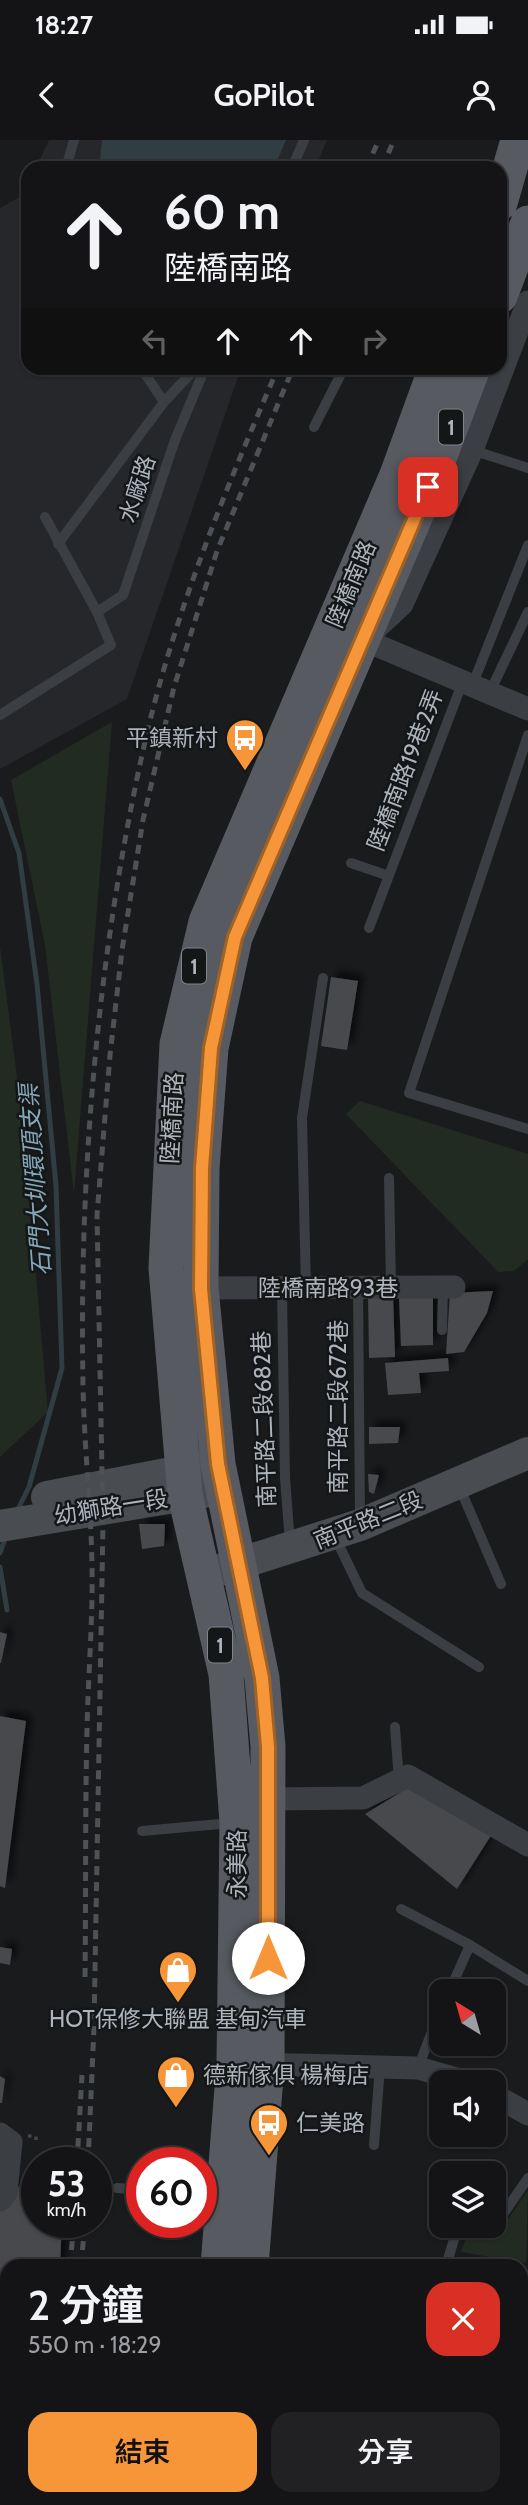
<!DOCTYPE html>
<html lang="zh-TW">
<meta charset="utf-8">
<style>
body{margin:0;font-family:Cabin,"Noto Sans TC",sans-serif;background:#212123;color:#f1f3f6;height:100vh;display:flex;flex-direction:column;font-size:26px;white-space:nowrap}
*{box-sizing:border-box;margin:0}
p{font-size:23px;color:#9d9ea1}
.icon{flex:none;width:38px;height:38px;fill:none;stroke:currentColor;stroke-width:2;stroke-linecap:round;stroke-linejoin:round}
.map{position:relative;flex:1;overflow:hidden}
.sheet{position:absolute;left:0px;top:2119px;width:528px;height:247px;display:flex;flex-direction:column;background:#141416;border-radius:21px 21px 0 0;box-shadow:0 2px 5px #0004,0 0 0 2px #333335}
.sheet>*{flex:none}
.hud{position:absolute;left:21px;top:21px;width:486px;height:214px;border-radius:21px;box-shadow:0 2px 5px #0004,0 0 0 2px #333335;background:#141416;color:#f1f3f6;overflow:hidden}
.needle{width:46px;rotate:323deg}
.tools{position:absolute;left:429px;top:1839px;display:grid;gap:14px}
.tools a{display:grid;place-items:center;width:77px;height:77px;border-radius:14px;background:#141416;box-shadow:0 2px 5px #0004,0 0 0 2px #333335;font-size:35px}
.speed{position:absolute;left:21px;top:2007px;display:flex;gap:14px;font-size:35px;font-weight:700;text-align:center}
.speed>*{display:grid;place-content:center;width:91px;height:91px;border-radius:50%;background:#141416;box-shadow:0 2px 5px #0004,0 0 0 2px #333335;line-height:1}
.speed small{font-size:18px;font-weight:400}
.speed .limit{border:10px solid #d22;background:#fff;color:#111}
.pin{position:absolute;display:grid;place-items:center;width:60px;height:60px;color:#fff;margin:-30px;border-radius:14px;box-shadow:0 4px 10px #0006}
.me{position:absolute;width:77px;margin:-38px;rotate:0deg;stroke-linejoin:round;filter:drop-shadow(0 0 5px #0008)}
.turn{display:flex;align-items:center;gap:24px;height:147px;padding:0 28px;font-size:32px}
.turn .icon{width:91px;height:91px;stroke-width:2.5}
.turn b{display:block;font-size:49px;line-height:60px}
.lanes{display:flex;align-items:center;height:66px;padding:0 28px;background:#0003;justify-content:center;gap:35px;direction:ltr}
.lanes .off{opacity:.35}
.round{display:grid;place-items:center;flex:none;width:74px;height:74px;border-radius:21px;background:#212123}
.summary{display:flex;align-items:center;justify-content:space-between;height:119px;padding:0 28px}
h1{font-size:42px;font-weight:600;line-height:52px}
.primary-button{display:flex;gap:14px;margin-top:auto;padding:14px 28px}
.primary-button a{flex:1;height:80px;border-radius:21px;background:#f69639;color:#111;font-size:28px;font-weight:600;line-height:80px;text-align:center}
.primary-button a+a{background:#212123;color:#f1f3f6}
.status{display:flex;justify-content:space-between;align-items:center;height:49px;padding:0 35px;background:#141416;direction:ltr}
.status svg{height:19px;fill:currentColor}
header{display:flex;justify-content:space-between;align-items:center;height:91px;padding:0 28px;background:#141416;font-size:32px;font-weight:600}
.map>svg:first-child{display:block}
.built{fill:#26272a}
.green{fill:#222b22}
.water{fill:#303d42}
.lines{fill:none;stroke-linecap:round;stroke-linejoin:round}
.stream{stroke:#303d42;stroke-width:5}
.building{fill:#47494d;filter:url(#shadow)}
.path{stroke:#414549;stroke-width:3.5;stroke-dasharray:3.5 5;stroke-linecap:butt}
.lane{stroke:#3b3e42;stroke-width:10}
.street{stroke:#3b3e42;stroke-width:23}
.secondary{stroke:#494d52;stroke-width:32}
.primary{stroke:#575b61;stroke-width:35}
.rail{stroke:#4e5257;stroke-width:5;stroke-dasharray:9 7;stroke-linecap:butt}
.route-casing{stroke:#a06225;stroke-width:18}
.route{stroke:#f69639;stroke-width:12}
.labels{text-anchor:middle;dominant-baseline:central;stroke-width:5;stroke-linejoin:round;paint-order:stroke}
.shield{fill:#151618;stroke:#7f858b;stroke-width:2}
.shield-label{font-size:21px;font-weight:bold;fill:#adb4bc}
.street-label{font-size:23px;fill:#adb4bc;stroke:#151618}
.poi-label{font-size:23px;fill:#adb4bc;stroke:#151618;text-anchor:start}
.water-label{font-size:24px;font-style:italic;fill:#84a8b7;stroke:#151618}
</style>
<div class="status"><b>18:27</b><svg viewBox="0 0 49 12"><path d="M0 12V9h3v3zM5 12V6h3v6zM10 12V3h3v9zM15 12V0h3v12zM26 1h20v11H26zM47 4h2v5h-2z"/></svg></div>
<header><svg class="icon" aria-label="back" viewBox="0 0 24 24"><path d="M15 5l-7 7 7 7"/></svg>GoPilot<svg class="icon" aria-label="person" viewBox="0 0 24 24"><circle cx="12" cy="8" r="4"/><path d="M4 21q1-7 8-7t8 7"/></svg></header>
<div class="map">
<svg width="528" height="2365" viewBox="0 0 528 2365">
<defs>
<filter id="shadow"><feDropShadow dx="6" dy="-6" stdDeviation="3.5" flood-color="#0009"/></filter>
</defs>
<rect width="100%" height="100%" fill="#1a1b1d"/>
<path class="built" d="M49 0H327L315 28H36Z
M28 46V228H241L127 559 0 629V68L25 54Z"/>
<path class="green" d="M112 582 74 1054 45 805 11 640Z
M0 806 22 976 48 1272 0 1317Z
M360 961 528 1014V1119L514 1131 498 1132 346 974Z
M528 2050 526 2123 461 2112 468 2092 500 2091Z"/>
<path class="water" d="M102 0H286L274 28H99Z"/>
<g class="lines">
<path class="stream" d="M0 659 19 713 37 844 56 1046 62 1228 29 1347 17 1371
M0 1413 6 1396
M0 1427 7 1470"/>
</g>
<path class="building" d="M331 837 358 841 347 910 321 906Z
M493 1151 487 1173 464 1212 446 1214 450 1153Z
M393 1154 395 1217 369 1218 368 1155Z
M433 1154V1205L401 1206 399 1156Z
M448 1218 449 1231 419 1233 421 1253 388 1255 385 1223Z
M369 1287H400L398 1303 369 1304Z
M368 1334 379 1335 374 1354 369 1352Z
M139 1384H165L164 1406 142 1409Z
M0 1492 7 1494 1 1523H0Z
M0 1576 26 1581 5 1748 0 1746Z
M411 1646 492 1694 457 1749 365 1674Z
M0 1807 12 1809 10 1825 0 1823Z
M441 1897V1904H449L442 1915 434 1910Z
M0 1936 5 1939 2 1963H0Z
M23 2042 37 2043V2082H62L60 2126H7V2141L0 2139V2069Z
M528 2230V2258L522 2259V2231Z"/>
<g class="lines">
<path class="path" d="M28 1996H36V2000"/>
<path class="lane" d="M66 28 74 0
M292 28 304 0
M141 228 164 262
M314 287 344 228
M472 310 528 328
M58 404 164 262 196 228
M97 472 123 455 175 300 205 228
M472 546 528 405
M489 554 528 472
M0 575 111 505 97 472 45 377
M528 595 409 953 528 989
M351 723 386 735
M369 788 463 541
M389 1038 391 1147
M282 1148 285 1338 290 1403
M306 1148 302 978 323 838
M358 1148 360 1379
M442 1190 443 1147
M459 1346 501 1444
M335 1397 362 1453 479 1527
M395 1587 399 1641
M142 1691 231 1683
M401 1769 470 1805 528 1841
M449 1852 470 1805
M418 1928 441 1868
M374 2005 380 1926
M117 2048 142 2050
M485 2086H495L528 2038
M446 2126 458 2086
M361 2365 362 2359"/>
<path class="street" d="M372 492 402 464 472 310 528 162
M352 495 528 569
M201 1148 454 1147
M268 1659 363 1658 408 1636 528 1705
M255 1924 418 1928 467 1942
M494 1955 528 1974
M0 1994 11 2002 6 2053 0 2060"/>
<path class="secondary" d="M47 1357 218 1324
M0 1386 222 1349
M204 1435 360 1385 528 1313"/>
<path class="primary" d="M500 63 518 0
M500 156 528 83
M218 2126 234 1923 237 1682 226 1534 185 1355 166 1128 177 904 206 782 397 335 436 228
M251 2126 267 1924 268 1607 262 1538 218 1324 201 1148 202 1028 211 908 235 797 428 347 473 228
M202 2365 203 2359
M231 2365V2359"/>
<path class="rail" d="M366 28 379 0
M382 28 394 0
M85 1837C86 1755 85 1673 87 1590 88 1536 93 1481 92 1426 91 1366 84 1305 83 1245 79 1035 97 821 142 615 171 481 224 353 278 228
M77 2023 82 1935
M88 2023 94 1887 103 1383 97 1075 110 915 122 810 143 680 174 547 217 411 293 228
M70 2126 74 2082
M81 2126 85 2082
M49 2365V2359
M60 2365 61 2359"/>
</g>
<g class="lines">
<defs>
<path id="route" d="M268 1818V1607L262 1538 218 1324 201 1149 202 1028 211 908 235 797 428 347"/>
</defs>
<use href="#route" class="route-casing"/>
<use href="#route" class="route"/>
</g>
<defs>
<symbol id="bus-pin" viewBox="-11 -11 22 30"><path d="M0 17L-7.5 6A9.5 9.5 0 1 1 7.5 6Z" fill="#f69639" stroke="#151618"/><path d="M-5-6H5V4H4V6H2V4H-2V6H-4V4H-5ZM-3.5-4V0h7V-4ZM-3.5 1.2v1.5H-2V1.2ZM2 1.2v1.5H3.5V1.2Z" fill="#fff"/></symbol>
<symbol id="shop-pin" viewBox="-11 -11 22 30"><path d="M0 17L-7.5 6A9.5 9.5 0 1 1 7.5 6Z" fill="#f69639" stroke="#151618"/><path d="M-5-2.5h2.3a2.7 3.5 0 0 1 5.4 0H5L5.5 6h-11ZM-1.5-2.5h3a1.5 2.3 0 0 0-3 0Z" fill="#fff"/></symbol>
</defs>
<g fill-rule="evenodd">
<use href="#bus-pin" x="223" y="576" width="44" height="60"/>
<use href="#shop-pin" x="156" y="1808" width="44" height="60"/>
<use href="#shop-pin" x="154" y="1913" width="44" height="60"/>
<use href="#bus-pin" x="247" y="1961" width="44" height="60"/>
</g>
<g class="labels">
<g class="shield">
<rect x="439" y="269.5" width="24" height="35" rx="5"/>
<rect x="182" y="808.5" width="24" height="35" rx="5"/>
<rect x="208" y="1487.5" width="24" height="35" rx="5"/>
</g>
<g class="shield-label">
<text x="451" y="287">1</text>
<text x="194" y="826">1</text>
<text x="220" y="1505">1</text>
</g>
<g class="street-label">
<text transform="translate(137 349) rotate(-72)">水廠路</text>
<text transform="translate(351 444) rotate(-67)">陸橋南路</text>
<text transform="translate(405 630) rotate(-69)">陸橋南路19巷2弄</text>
<text transform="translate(172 978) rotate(-87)">陸橋南路</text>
<text x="328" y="1148">陸橋南路93巷</text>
<text transform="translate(338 1267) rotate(-90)">南平路二段672巷</text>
<text transform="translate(264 1279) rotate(-92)">南平路二段682巷</text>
<text transform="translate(111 1367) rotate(-9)">幼獅路一段</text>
<text transform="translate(368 1380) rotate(-22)">南平路二段</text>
<text transform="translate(237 1724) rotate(-90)">永美路</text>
</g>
<g class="poi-label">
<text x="218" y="598" text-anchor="end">平鎮新村</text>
<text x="178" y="1879" text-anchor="middle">HOT保修大聯盟 基甸汽車</text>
<text x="203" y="1935">德新傢俱 楊梅店</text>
<text x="296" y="1983">仁美路</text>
</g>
<g class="water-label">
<text transform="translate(35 1040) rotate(-94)">石門大圳環頂支渠</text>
</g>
</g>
</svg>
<div class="tools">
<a><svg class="needle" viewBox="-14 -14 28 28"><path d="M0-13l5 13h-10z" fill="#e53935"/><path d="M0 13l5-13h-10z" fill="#9d9ea1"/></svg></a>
<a><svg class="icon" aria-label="sound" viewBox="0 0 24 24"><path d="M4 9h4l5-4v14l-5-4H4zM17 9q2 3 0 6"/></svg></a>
<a><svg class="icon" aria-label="layers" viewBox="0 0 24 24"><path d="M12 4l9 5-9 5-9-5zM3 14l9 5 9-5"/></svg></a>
</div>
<div class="speed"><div>53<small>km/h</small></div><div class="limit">60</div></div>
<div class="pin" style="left:428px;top:347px;background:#d93025"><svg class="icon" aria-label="arrive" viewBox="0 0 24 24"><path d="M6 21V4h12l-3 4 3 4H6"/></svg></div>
<svg class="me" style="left:268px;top:1818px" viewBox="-20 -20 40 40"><circle r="19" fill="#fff"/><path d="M0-13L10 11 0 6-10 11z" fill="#f69639"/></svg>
<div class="hud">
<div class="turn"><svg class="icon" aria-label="ahead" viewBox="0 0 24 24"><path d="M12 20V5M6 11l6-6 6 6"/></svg><div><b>60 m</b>陸橋南路</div></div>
<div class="lanes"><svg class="icon off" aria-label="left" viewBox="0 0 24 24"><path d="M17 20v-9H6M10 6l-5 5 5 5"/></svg><svg class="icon" aria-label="ahead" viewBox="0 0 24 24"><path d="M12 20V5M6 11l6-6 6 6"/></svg><svg class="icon" aria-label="ahead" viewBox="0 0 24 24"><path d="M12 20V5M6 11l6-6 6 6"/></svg><svg class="icon off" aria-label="right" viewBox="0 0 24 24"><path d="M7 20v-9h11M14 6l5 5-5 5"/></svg></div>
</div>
<section class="sheet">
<div class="summary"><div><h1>2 分鐘</h1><p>550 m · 18:29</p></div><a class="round" style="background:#d93025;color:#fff"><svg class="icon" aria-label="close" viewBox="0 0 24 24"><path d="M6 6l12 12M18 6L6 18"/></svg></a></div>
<div class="primary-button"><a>結束</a><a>分享</a></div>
</section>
</div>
